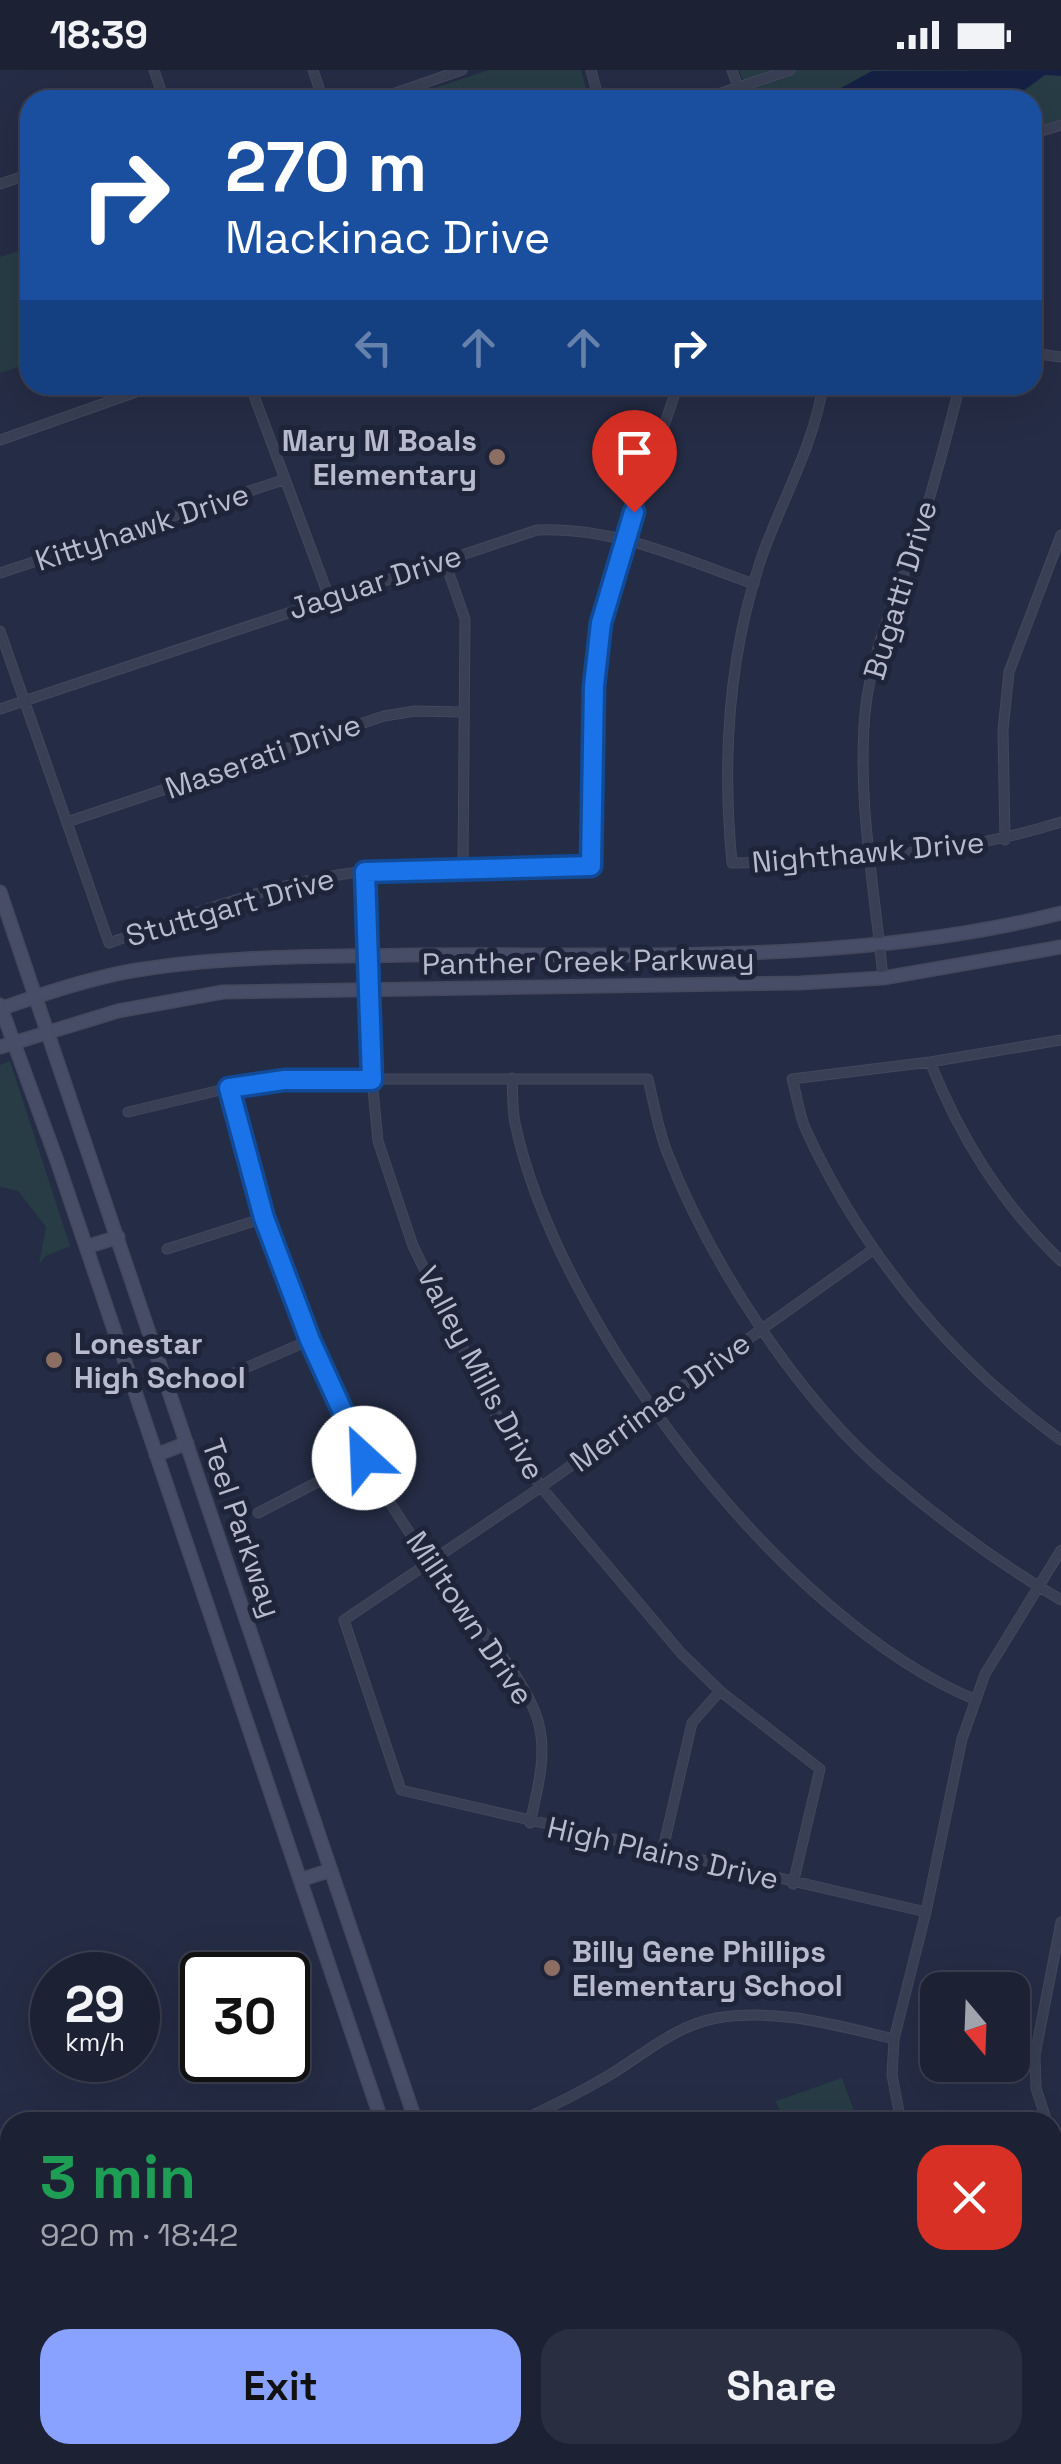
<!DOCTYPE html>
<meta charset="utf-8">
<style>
body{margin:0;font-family:"Space Grotesk",sans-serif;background:#292e40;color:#f1f3f6;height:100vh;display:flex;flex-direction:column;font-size:38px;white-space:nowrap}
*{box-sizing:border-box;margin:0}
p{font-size:32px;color:#a0a3ac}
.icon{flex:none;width:55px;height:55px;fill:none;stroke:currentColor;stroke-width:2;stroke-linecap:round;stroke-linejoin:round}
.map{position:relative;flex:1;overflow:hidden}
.drawer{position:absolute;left:0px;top:2042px;width:1062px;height:352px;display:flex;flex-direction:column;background:#1c2134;border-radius:30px 30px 0 0;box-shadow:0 10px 40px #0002,0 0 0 2px #3a3e4f}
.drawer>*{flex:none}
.banner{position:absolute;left:20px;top:20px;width:1022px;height:305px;border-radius:30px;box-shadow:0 10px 40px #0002,0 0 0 2px #3a3e4f;background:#1a4fa0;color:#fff;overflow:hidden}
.needle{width:65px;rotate:161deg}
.tools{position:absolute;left:920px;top:1902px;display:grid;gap:20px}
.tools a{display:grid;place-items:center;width:110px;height:110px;border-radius:20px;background:#1c2134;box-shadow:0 10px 40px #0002,0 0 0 2px #3a3e4f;font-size:50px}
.speed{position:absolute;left:30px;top:1882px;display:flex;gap:20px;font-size:50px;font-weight:700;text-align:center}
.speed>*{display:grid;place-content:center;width:130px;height:130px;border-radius:50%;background:#1c2134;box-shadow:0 10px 40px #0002,0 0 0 2px #3a3e4f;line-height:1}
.speed small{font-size:25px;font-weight:400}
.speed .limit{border:5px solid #111;border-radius:15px;background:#fff;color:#111}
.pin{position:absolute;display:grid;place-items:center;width:85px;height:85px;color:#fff;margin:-102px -42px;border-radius:50% 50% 50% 0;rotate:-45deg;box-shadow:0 0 10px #0007}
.pin .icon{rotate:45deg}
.me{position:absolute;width:110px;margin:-55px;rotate:335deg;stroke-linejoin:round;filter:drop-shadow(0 0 8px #0008)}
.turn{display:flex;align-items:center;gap:35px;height:210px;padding:0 40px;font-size:45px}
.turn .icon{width:130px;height:130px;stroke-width:2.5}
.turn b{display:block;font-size:70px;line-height:85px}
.lanes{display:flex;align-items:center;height:95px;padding:0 40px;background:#0003;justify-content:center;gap:50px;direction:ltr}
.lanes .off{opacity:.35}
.round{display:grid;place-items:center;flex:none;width:105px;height:105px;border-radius:30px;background:#292e40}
.headline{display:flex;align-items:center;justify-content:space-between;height:170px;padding:0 40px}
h1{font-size:60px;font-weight:600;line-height:75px;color:#1e9e55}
.button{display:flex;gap:20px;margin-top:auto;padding:20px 40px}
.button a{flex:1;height:115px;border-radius:30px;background:#8aa2ff;color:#111;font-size:40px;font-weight:600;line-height:115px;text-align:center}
.button a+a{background:#292e40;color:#f1f3f6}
.status{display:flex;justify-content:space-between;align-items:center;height:70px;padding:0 50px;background:#1c2134;direction:ltr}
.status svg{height:28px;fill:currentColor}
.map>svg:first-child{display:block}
.green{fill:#273c45}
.water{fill:#162044}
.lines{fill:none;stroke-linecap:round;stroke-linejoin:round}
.street-casing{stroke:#43485d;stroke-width:11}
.secondary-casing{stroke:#43485d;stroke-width:15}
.street{stroke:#393f54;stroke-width:9}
.secondary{stroke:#474d67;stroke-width:12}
.route-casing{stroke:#114b97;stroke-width:25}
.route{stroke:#1a73e8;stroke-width:18}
.education-dot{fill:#8d6e63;stroke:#1e2439;stroke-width:4}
.labels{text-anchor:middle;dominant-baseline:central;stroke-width:10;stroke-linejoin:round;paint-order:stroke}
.poi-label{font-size:30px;font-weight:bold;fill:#b7bbcd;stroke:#1e2439;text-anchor:start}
.street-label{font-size:30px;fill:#b7bbcd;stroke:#1e2439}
</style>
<div class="status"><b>18:39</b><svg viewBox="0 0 49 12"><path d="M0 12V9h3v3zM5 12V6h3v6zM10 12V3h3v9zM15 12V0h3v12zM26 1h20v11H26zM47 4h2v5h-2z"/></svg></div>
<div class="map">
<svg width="1061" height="2394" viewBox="0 0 1061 2394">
<rect width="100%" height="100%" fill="#252c45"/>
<path class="green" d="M489 0H581L589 30H399Z
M739 0H1061V49L1033 58 1032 30H728L748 23Z
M30 177V293L0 303V187Z
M10 991 70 1176 46 1186 39 1194 46 1157 18 1121 0 1117V995Z
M842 2008 858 2052H783L776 2031Z
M10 2058V2385H480L483 2394H0V2059Z
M1061 2102V2248L1053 2251V2105Z"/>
<path class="water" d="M1061 0V6L1045 5 1011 30H819L872 1Z"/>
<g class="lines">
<defs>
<path id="street" d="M154 0 164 30
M313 0 323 30
M591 0 599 30
M732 0 738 17
M375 30 462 0
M700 30 790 0
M1032 64 1061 55
M0 114 30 104
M1032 283 1061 287
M250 315 329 527
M823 315C814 376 781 431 761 489 728 587 722 690 732 793 845 789 952 787 1061 752
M0 370 156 315
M444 489 465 549 463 797
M0 503 283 410
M0 561 109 873C184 847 259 818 338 805 420 792 508 797 591 796L594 616 601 553 625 469 678 315
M0 639 537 460C613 456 683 489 754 514
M67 752 384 646 415 641 462 642
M1005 770 1003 660 1009 602 1061 465
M365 802 372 1009 378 1071 413 1176 494 1341 541 1417 681 1583 720 1621 820 1699 793 1814
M883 908C875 820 857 731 865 643 872 575 898 525 919 461 935 414 947 364 960 315
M1061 970 930 992 792 1009C797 1025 799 1045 806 1060 863 1184 952 1291 1061 1370
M930 992C961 1069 1001 1133 1061 1191
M512 1008C513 1022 512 1039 515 1053 557 1254 785 1552 976 1630
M229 1018C263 1144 301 1273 364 1389 383 1424 407 1459 429 1492 459 1535 528 1606 539 1655 547 1687 537 1721 530 1753
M128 1042 229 1018 284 1009H648C654 1033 658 1059 667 1082 710 1193 798 1329 889 1406 943 1452 1000 1494 1061 1530
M167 1179 264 1148
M874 1179 541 1417 344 1550 401 1720 926 1842
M213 1312 310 1270
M258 1443 364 1388
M662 1783 692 1653 720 1621
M518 2052C549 2038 579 2023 608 2006 643 1985 676 1955 717 1948 778 1938 835 1955 894 1969
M901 2052 892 2005 894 1969 926 1842 962 1669 985 1604 1061 1480
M1047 2052 1036 2018 1035 1985 1061 1852
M1052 2069 1061 2092"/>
<path id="secondary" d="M0 822 416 2052
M0 935 56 1088 382 2052
M0 939C42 924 87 909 131 901 223 885 318 887 411 885 625 883 854 896 1061 843
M0 977 118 941 223 922 800 913 883 908 1061 877
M86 1177 118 1167
M156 1385 187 1373
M300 1810 331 1800
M501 2385 505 2394
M531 2385 534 2394"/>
</defs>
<use href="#street" class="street-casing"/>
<use href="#secondary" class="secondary-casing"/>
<use href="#street" class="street"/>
<use href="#secondary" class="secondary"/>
</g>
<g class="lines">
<defs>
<path id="route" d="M364 1388 310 1270 264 1148 229 1018 284 1010H372L365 802 591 796 594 616 601 553 634 442"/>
</defs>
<use href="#route" class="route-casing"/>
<use href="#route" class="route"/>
</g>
<g class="education-dot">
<circle cx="497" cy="387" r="10"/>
<circle cx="54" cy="1290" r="10"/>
<circle cx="552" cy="1898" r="10"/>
</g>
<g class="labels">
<g class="poi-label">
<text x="477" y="370" text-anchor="end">Mary M Boals<tspan x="477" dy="34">Elementary</tspan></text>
<text x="74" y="1273">Lonestar<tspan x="74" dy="34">High School</tspan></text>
<text x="572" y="1881">Billy Gene Phillips<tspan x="572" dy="34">Elementary School</tspan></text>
</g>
<g class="street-label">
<text transform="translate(142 457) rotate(-18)">Kittyhawk Drive</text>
<text transform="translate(375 512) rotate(-18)">Jaguar Drive</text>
<text transform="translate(900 520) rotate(-73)">Bugatti Drive</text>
<text transform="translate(263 686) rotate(-19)">Maserati Drive</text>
<text transform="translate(868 782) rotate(-5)">Nighthawk Drive</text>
<text transform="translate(230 837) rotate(-16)">Stuttgart Drive</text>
<text transform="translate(588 891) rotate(-1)">Panther Creek Parkway</text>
<text transform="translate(481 1303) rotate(62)">Valley Mills Drive</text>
<text transform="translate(660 1332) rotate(-36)">Merrimac Drive</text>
<text transform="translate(242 1458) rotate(71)">Teel Parkway</text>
<text transform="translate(470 1548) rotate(56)">Milltown Drive</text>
<text transform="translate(663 1783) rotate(13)">High Plains Drive</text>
</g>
</g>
</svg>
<div class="tools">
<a><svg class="needle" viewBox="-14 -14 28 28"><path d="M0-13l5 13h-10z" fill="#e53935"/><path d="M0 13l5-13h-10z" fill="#a0a3ac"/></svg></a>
</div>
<div class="speed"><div>29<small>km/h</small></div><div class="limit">30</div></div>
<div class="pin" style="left:634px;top:442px;background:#d93025"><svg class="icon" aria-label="arrive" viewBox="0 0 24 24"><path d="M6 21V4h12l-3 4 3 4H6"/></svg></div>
<svg class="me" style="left:364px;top:1388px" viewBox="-20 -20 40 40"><circle r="19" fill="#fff"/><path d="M0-13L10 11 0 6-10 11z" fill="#1a73e8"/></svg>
<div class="banner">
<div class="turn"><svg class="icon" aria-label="right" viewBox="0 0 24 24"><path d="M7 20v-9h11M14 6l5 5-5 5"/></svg><div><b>270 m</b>Mackinac Drive</div></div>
<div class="lanes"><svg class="icon off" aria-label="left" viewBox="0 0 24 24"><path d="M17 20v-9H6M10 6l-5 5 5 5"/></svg><svg class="icon off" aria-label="ahead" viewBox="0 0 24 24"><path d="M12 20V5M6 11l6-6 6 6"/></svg><svg class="icon off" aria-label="ahead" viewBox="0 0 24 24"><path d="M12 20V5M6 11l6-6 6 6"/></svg><svg class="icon" aria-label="right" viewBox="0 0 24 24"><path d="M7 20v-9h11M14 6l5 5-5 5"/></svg></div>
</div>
<section class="drawer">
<div class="headline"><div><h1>3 min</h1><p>920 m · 18:42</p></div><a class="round" style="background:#d93025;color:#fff"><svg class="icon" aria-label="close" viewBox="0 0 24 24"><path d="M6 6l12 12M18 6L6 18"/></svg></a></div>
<div class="button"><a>Exit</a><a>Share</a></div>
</section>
</div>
